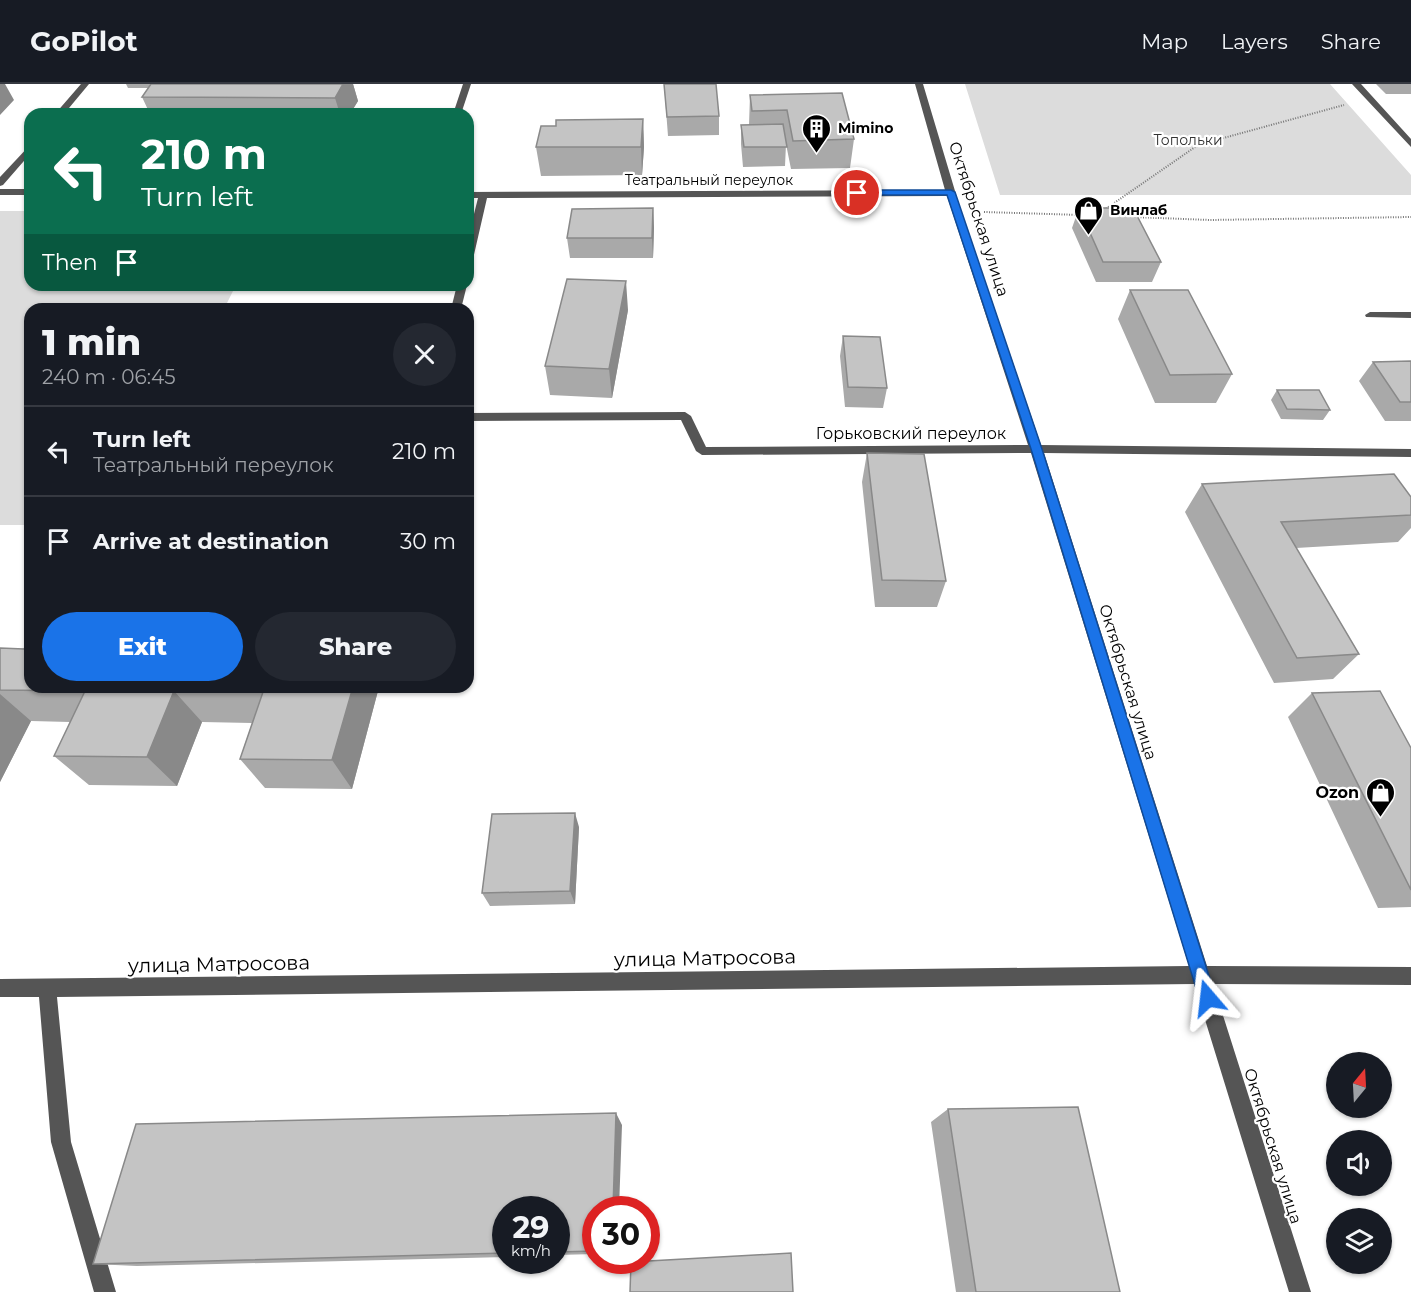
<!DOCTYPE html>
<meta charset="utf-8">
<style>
body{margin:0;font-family:Montserrat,sans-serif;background:#242831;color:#f1f3f6;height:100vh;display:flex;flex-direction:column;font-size:22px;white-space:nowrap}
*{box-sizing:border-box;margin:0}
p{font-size:20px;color:#9ea1a6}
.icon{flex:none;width:33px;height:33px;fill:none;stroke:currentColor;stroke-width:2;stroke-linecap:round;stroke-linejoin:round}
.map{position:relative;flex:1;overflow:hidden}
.drawer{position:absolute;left:24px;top:219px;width:450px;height:390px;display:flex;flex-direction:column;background:#171b24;border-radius:18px;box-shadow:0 2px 4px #0004}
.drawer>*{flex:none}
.guide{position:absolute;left:24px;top:24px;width:450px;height:183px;border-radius:18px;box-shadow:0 2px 4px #0004;background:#0b6e4f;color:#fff;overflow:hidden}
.needle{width:39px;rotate:18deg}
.tools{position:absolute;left:1326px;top:968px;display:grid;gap:12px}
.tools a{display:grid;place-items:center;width:66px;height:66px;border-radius:50%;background:#171b24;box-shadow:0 2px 4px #0004;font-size:30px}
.speed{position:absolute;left:492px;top:1112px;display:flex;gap:12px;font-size:30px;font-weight:700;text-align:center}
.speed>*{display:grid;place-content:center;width:78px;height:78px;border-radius:50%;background:#171b24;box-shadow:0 2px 4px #0004;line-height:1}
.speed small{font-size:15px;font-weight:400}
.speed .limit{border:9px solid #d22;background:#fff;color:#111}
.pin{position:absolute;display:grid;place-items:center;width:51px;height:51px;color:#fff;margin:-26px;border:3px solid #fff;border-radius:50%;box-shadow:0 2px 6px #0007}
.me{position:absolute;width:66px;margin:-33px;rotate:343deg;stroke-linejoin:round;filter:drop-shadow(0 0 4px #0008)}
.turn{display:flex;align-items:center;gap:21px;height:126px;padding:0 18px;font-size:27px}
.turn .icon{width:78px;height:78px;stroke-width:2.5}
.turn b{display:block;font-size:42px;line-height:51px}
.then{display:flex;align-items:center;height:57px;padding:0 18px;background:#0003;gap:12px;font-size:22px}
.round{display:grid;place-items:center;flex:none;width:63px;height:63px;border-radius:32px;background:#242831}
.summary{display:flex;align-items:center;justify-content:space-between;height:102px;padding:0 18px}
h1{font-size:36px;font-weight:800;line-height:45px}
.primary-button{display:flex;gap:12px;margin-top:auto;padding:12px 18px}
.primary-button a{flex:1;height:69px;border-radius:36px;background:#1a73e8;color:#fff;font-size:24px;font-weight:800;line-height:69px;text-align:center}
.primary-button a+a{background:#242831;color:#f1f3f6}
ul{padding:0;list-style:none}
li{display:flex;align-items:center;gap:18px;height:90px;padding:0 18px;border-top:2px solid #363941}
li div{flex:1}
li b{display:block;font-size:22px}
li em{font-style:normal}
header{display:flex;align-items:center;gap:36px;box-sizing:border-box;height:84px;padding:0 30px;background:#171b24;border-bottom:2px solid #363941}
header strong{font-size:28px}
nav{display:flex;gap:33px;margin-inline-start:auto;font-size:21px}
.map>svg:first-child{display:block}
.green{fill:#dcdcdc}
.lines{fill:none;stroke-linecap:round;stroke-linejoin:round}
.path{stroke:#777;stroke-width:2;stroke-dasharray:1 1.5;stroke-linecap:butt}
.minor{fill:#555;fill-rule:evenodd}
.wall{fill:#a9a9a9}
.shaded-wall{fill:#898989}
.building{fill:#c4c4c4;stroke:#898989;stroke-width:1.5}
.route{fill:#1a73e8;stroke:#114b97;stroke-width:1.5}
.labels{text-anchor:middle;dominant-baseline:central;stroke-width:4.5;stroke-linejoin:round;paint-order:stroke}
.far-poi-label{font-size:14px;font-weight:bold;fill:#000;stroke:#fff;text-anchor:start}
.far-park-label{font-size:14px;fill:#333;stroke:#fff}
.far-street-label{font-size:14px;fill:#000;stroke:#fff}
.street-label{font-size:16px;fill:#000;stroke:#fff}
.poi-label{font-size:16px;font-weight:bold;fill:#000;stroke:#fff;text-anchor:end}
.near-street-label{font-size:20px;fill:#000;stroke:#fff}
</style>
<header>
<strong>GoPilot</strong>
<nav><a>Map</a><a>Layers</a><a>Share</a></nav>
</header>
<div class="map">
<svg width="1411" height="1208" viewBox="0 0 1411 1208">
<rect width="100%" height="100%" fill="#fff"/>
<path class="green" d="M965 0H1330L1411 91V111H1000Z
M0 127H30V201H236L224 225H30V441H0Z"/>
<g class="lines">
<path class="path" d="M1104 126 1198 61 1344 21
M984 128 1081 131
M1133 133 1210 136 1411 133"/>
<path class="minor" d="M81 0H89L64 30H55Z
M463 0H471L461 30H453Z
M915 0H923L961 127 1041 361 1411 365V373L1044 369 1207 882 1411 883V901L1213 900 1311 1208H1289L1194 900 57 913 71 1058 116 1208H94L51 1058 39 913H0V895L1189 882 1031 369 702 371 696 367 681 336 468 337V329L685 328 691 332 706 363 1028 361 947 112 487 114 473 175 468 178V154L478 114H468V108L945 106Z
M1352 0H1361L1411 55V63Z
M30 61V70L3 101 0 102V93Z
M0 105H30V111H0Z
M457 201H467L461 225H451Z
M1370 228H1411V234L1366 233 1365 231Z"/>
</g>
<path class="wall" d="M126 0H353L358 17 350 30H150L142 13 148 4H128Z
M664 0 719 32V51L668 52Z
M1376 0H1411V10H1386Z
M842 9 854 55 850 84 791 85 786 60 785 82 743 83 741 60V41H749L750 11Z
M643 35 644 63 642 91 541 92 536 63 556 42Z
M653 124 654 144 653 174H570L567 154Z
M1079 124 1161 178 1152 198H1096L1072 144Z
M1130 206 1232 290 1216 319H1155L1118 235Z
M628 226 612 314 550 311 545 282Z
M843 252 887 304 883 324 845 323 840 272Z
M1411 277V337H1385L1359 297 1373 278Z
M1277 306 1330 326 1323 336 1281 335 1271 316Z
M867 369 946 497 937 523H875L862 398Z
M1202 400 1411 413V444L1398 458 1296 464 1359 570 1333 595 1274 599 1185 428Z
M0 564 379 603 352 705 265 704 240 675 252 639 202 638 177 702 89 701 54 672 70 638 31 637 0 698Z
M1312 609 1411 664V823L1378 824 1288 633Z
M579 743 575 820 490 822 482 809Z
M948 1025 1120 1208H956L931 1038Z
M622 1041 596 1125V1170L556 1171V1125H506V1173L137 1182 93 1180Z"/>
<path class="shaded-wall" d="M0 0H5L14 16 0 31Z
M343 0H353L358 17 350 30H340L335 14Z
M643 35 644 63 642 91 641 63Z
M653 124 654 144 653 174 652 154Z
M626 197 628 226 612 314 609 285Z
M353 603H379L352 705 332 676Z
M174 607 202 638 177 702 147 673Z
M0 610 31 637 0 698Z
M575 729 579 743 575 820 570 807Z
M616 1029 622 1041 619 1125H613Z"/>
<path class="building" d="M151 0H343L335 14 142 13Z
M664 0H716L719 32 667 33Z
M842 9 854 55 793 57 787 26 752 27 750 11Z
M643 35 641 63H536L541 42H556V36Z
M783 40 787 63H744L741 41Z
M653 124 652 154H567L572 125Z
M1079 124H1133L1161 178H1103Z
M567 195 626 197 609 285 545 282Z
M1130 206H1188L1232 290 1170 291Z
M843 252 880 253 887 304 848 303Z
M1411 277V318H1400L1373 278Z
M1277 306H1319L1330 326 1287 325Z
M867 369 924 370 946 497 882 496Z
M1394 390 1411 413V431L1281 438 1359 570 1297 574 1202 400Z
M30 554V603H353L332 676 240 675 263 608 174 607 147 673 54 672 85 607 0 606V564L24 565Z
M1380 607 1411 664V806L1312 609Z
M575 729 570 807 482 809 492 730Z
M1078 1023 1120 1208H976L948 1025Z
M616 1029 613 1125H596V1167L556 1168V1125H506V1169L93 1180 136 1040Z
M791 1169 793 1208H630L631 1178Z"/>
<path class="route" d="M857 106H951L955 108 1042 365 1216 914 1214 920 1208 922 1202 920 1199 914 1031 365 947 111H854V107Z"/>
<defs>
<symbol id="building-pin" viewBox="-11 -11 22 30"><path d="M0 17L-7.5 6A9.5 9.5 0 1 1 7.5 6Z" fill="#000" stroke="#fff"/><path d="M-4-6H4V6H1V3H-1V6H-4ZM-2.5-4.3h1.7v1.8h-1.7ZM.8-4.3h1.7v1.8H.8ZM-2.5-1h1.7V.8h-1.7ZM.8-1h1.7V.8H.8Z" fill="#fff"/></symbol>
<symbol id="shop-pin" viewBox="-11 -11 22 30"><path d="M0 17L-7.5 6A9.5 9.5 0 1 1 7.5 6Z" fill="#000" stroke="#fff"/><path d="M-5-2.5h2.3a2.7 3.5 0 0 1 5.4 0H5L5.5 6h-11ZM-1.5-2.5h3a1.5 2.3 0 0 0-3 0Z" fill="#fff"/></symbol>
</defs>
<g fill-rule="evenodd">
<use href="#building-pin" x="800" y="28" width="33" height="45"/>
<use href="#shop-pin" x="1072" y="110" width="33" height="45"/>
<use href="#shop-pin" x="1364" y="692" width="33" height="45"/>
</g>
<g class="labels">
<g class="far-poi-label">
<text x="838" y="44">Mimino</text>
<text x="1110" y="126">Винлаб</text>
</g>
<g class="far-park-label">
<text x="1188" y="56">Топольки</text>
</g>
<g class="far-street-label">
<text x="709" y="96">Театральный переулок</text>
</g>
<g class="street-label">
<text transform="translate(979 135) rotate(72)">Октябрьская улица</text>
<text x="911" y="349">Горьковский переулок</text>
<text transform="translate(1128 598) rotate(73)">Октябрьская улица</text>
<text transform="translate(1273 1062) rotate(73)">Октябрьская улица</text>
</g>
<g class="poi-label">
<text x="1359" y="708">Ozon</text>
</g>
<g class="near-street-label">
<text transform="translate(705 874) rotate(-1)">улица Матросова</text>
<text transform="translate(219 880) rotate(-1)">улица Матросова</text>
</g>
</g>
</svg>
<div class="tools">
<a><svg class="needle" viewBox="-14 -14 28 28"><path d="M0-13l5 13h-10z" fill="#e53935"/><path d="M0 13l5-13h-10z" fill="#9ea1a6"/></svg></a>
<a><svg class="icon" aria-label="sound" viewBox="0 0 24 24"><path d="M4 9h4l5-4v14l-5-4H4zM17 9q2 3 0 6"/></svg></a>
<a><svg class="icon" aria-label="layers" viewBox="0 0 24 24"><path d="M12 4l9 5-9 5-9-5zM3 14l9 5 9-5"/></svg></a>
</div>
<div class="speed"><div>29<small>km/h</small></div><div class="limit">30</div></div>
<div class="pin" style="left:857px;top:109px;background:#d93025"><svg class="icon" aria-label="arrive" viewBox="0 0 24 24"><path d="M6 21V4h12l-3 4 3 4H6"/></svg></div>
<svg class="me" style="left:1208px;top:914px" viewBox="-20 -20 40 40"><path d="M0-17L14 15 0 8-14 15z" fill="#1a73e8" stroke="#fff" stroke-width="4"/></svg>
<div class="guide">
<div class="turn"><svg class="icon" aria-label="left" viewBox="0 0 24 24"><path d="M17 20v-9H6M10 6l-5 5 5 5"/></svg><div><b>210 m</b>Turn left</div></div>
<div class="then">Then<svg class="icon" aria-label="arrive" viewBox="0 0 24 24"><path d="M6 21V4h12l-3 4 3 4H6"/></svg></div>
</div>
<section class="drawer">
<div class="summary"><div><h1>1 min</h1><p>240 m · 06:45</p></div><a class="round"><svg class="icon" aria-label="close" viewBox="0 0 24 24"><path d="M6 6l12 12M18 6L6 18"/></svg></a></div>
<ul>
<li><svg class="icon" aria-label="left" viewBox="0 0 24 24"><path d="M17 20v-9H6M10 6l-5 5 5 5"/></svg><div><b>Turn left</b><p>Театральный переулок</p></div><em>210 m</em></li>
<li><svg class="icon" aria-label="arrive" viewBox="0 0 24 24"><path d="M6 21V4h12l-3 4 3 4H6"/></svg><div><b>Arrive at destination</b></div><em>30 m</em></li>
</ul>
<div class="primary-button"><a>Exit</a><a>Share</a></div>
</section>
</div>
